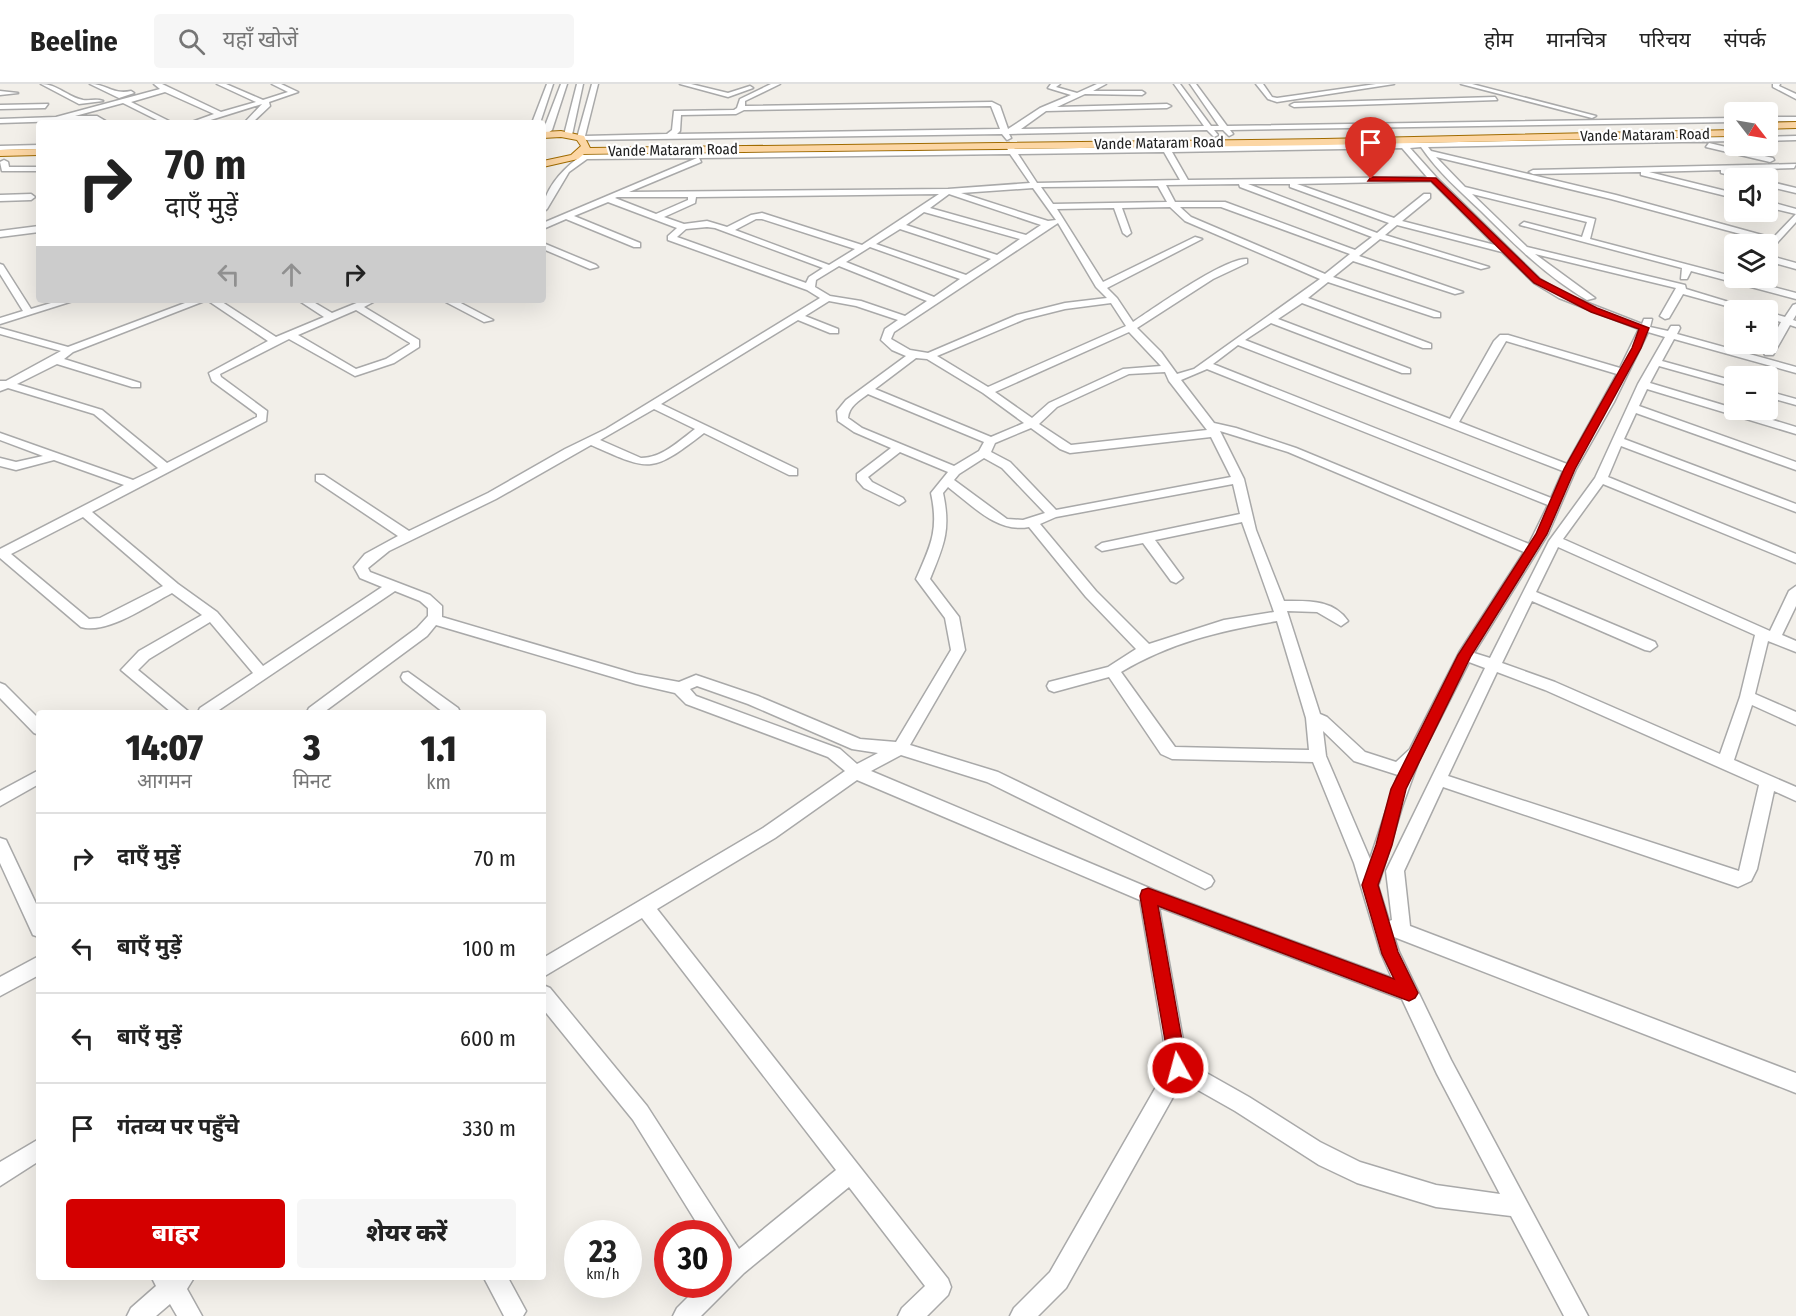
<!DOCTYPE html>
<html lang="hi">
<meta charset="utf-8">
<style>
body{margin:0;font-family:"Fira Sans Condensed","Noto Sans Devanagari",sans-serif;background:#f6f6f6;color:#222;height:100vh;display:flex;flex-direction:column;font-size:22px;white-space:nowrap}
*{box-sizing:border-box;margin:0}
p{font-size:20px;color:#767676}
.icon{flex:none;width:33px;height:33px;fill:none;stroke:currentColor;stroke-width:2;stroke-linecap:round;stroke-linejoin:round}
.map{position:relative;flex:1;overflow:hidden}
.side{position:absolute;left:36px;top:626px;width:510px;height:570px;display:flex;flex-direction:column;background:#fff;border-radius:6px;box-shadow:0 6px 24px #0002}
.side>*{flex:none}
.top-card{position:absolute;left:36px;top:36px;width:510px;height:183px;border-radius:6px;box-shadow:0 6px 24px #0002;background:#fff;color:#222;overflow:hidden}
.needle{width:39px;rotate:121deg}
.controls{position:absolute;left:1724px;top:18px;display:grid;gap:12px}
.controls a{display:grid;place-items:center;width:54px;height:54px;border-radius:6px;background:#fff;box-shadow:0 6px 24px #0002;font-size:30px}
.speed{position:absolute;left:564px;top:1136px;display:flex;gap:12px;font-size:30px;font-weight:700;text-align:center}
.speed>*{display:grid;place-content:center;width:78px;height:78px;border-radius:50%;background:#fff;box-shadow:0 6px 24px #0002;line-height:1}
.speed small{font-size:15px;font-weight:400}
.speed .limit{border:9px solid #d22;background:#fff;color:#111}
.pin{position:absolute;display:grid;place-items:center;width:51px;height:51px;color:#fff;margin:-62px -26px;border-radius:50% 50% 50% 0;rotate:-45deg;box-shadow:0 0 6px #0007}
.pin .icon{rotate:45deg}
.me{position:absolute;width:66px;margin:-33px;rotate:353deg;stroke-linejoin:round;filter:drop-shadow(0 0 4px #0008)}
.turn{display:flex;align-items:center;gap:21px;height:126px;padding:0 30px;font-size:27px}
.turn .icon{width:78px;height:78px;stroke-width:2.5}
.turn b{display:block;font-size:42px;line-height:51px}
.lanes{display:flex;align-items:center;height:57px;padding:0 30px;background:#0003;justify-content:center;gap:30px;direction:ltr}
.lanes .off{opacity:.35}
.eta{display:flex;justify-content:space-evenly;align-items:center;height:102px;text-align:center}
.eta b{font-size:36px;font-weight:800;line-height:42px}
.button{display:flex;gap:12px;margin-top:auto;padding:12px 30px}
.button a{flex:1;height:69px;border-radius:6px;background:#d40000;color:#fff;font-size:24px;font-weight:800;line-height:69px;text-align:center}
.button a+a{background:#f6f6f6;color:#222}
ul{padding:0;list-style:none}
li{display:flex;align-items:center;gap:18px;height:90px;padding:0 30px;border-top:2px solid #e0e0e0}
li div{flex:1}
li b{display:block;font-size:22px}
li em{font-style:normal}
header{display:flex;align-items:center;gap:36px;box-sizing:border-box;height:84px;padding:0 30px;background:#fff;border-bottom:2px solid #e0e0e0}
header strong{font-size:28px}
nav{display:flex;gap:33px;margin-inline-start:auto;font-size:21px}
.search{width:420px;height:54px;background:#f6f6f6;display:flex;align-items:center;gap:15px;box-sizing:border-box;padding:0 21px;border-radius:6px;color:#767676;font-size:22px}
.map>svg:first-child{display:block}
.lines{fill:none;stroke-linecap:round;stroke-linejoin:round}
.minor-casing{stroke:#a9a9a9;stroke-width:3}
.major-casing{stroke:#a06b00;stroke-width:2}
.minor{fill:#fff;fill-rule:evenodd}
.major{fill:#fcd6a4;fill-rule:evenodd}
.route{fill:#d40000;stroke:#8a0000;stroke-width:1.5}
.labels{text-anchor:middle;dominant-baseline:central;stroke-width:4.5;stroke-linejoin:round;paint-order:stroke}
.far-street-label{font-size:15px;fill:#222;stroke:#fff}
</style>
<header>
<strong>Beeline</strong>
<div class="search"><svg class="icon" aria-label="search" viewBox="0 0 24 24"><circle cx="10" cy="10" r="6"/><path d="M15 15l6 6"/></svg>यहाँ खोजें</div>
<nav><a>होम</a><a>मानचित्र</a><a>परिचय</a><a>संपर्क</a></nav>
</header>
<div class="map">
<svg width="1796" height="1232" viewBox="0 0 1796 1232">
<rect width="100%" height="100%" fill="#f2efe9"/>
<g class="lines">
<defs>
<path id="minor" d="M41 0C57 0 68 13 83 16 90 17 96 14 103 17L79 20Z
M90 0C107 0 113 11 131 7L134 9 119 14Z
M154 0H162L221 28 256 18 217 0H226L263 16 288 8 272 0H281L298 8 269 18 270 22 252 39H244L262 20 201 39H189L214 30 165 8 131 18 173 39H163L123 19 75 32H97L109 39 96 36 0 39V35L56 33 160 5Z
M547 0H553L540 39H532Z
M561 0H567L552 46 543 53V47Z
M577 0H583L572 51 568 53 564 51Z
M592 0H598L585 52 667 50 672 46 674 27 734 26 737 24 740 15 771 0H780L745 17V22L992 18 1000 22 1008 45 1040 24 1071 11 1048 4 1051 0H1060L1056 3 1077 9 1097 0H1106L1093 7H1142L1145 9 1142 11 1085 10 1057 23 1167 20 1171 22 1167 24 1046 27 1021 45 1204 42 1174 0H1180L1211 42H1219L1190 0H1196L1227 42 1734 34V38L1230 46 1233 50 1229 52 1223 46H1214L1218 51 1214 53 1207 46 1009 50 1011 54 1007 56 1002 50 581 56 577 54ZM991 22 1000 45 677 50 680 47 681 31 736 30 744 26Z
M680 0H691L728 9 750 2 753 4 728 13Z
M1256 0H1263L1272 13 1277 14 1376 0H1394L1277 18 1268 15Z
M1461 0H1472L1596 32 1592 34Z
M1773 0H1780L1779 2 1796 10V15L1773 3Z
M0 7 18 9 0 11Z
M1495 13 1497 16 1294 23 1290 21 1294 19Z
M48 20 45 24 0 25V21Z
M1767 33H1796V37H1767Z
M1796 52V56L1767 57V53Z
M1734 53V57L1428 63 1431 67 1616 111 1773 154 1796 130 1767 123V117L1796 125V138L1767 170V161L1770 158 1611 115 1436 73 1465 103 1595 135 1590 155 1796 209V215L1691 187 1687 195H1681L1682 184 1520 141 1524 138 1582 153 1587 138 1472 110 1527 163 1685 201 1686 205 1755 226H1741L1683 210 1669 234 1665 235 1660 232 1676 204 1535 170 1595 214 1587 216C1546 192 1514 160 1481 127 1460 107 1438 88 1421 63L1410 64 1436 93 1540 195 1565 210 1642 240 1644 235H1652L1650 243 1668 247 1671 242H1679L1680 244 1677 250 1796 283V289L1674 255 1662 277 1734 297V303L1659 282 1650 299 1796 343V350L1647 305 1639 322 1796 378V386L1636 329 1624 355 1796 420V428L1621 362 1608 393 1796 470V479L1603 400 1563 455 1770 547 1789 507 1796 502V522L1782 551 1796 557V568L1768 557 1755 610 1796 628V641L1752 621 1734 676 1796 703V717L1774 707 1757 785 1751 797 1738 803 1443 703 1404 787 1410 842 1796 989V1009L1394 853 1399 868 1451 976 1588 1232H1564L1511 1132 1436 1123 1357 1099 1319 1081 1235 1027 1182 997 1066 1204 1038 1232H1010L1014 1224 1050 1188 1168 982 1140 816 857 696 775 754 657 825 948 1195 951 1203 948 1211 927 1232H898L902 1224 925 1202 849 1103 744 1189 701 1232H673L677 1224 701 1200H718V1182L722 1179 718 1173V1149H703L633 1036 543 925V901L550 904 647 1022 739 1165 836 1086 642 834 543 893V874L763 744 845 687 828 673 686 620 675 609 636 600 436 541 427 552 324 628H307L309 624 417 544 428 532V524L420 517 395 507 216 628H198L200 624 253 589 210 538 149 575 138 586 189 628H171L121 586 139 567 202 531 172 509C149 521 106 551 81 543L0 474V465L124 401 54 376 16 386 0 382V374L16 378 43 372 0 356V349L133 396 158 384 94 330 8 304 0 307V297H6L61 267 0 250V244L68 263 193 216H207L73 268 64 275 140 299V303H132L57 280 17 300 102 326 167 379 257 333V330L212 297 209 289 268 257 207 216H219L276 253 324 233 298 216H310L332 229 364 216H377L364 223 419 256V263L394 279 355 292 289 255 220 290 221 293 267 327 266 337 92 428 178 500 217 528 263 582 382 503 360 494 354 483 365 470 398 452 316 397V391H324L409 447 488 409 565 365 606 345 820 214 807 206 668 156V152L677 144 608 118 574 132 640 159V163H634L566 135 543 145V139L697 74 587 75 569 88 547 125 543 128C543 107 561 87 577 75L570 73 574 71 1008 66 1005 61 1009 59 1015 65 1398 59 1396 57 1400 55 1406 59ZM1402 64 1427 93 1188 96 1172 68ZM1164 68 1180 96 1037 99 1018 70ZM1010 70 1030 99 948 105 629 108 701 78 699 74ZM1431 97 1495 161 1402 137 1430 114V110H1424L1394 134 1297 100ZM1239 100 1240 103 1372 153 1355 166 1225 118H1175L1166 101ZM1248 100H1290V103L1389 139 1377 149ZM1158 102 1167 118 1053 120 1041 103ZM1033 104 1056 136 1048 137 961 109ZM939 110 862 161 762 129 751 131 727 143 707 137 684 140 664 133 695 119 696 113ZM949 110 1041 141 1026 151 930 124ZM617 113H688V116L656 130 615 114ZM1170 123 1185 137 1320 195 1194 285 1177 290 1161 268 1137 244 1213 195 1247 179V175C1226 173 1154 224 1133 238L1117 214 1107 204 1202 155 1195 153 1103 198 1057 125 1114 124 1123 149 1127 152 1131 149 1122 124ZM1180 123H1221L1350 170 1325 190 1191 133ZM924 128 1020 155 997 171 906 141ZM756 135H762L855 165 829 181 735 146ZM1058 139 1096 203 1107 214 1065 219 1017 231 928 269 910 266 891 255 894 248ZM1397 141 1502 168 1534 199 1559 214 1639 245 1620 284 1508 251H1500L1494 257 1450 335 1245 256 1271 239 1402 289H1410V285L1278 235 1302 219 1423 264H1431V260L1308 214 1328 198 1434 233H1440V229L1333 193 1353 177 1455 210 1463 208 1359 172 1380 155 1481 185 1489 183 1385 151ZM707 143 715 144 823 184 809 193 806 199 677 153 686 145ZM900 145 991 175 966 191 876 160ZM870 163 960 195 934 213 846 178ZM839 182 927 217 905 232 861 217 830 212 815 203 816 196ZM829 217 856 222 898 236 885 245 881 256 892 266 906 272 846 316 837 327 838 337 854 348 891 364 857 390V396L864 404 899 421 905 417 903 414 872 398 868 393 900 368 948 388 931 409C939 446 931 461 916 495L945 534 951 566 896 658 860 655 758 612 696 591 679 598 636 590 442 533V522L430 511 370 488 368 484 389 467 496 415 591 361C650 387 651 390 704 349L789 391H797V385L661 320 798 236 830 249H838V245L805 232ZM1111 219 1126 242 988 303 937 272 1025 235 1065 225ZM356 226 410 259V260L386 275 356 285 298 251ZM1129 248 1161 282 1123 285 1049 319 1032 334 995 308ZM1648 248 1665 253 1638 300 1595 394 1549 457 1490 574 1474 569 1548 450 1576 385 1614 318ZM1506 257 1617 290 1567 380 1459 338ZM1238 261 1563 387 1551 414 1213 280ZM916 274 927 275 983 309 1024 339 991 353 875 305ZM1207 285 1548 421 1529 460 1296 364 1236 344 1214 339 1181 296ZM1165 288 1169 297 1207 346 1071 361 1039 340 1057 323 1129 290ZM868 310 984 358 979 367 954 382 862 344 848 334C849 322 859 317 868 310ZM654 325 695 345C679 357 662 374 641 374L600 356ZM1031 344 1060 365 1070 369 1211 353 1231 393 1056 426 1010 378 991 368 995 359ZM1220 347 1288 368 1524 468 1460 567 1410 665 1396 678 1365 668 1327 633 1320 630 1287 527 1317 528 1341 542 1348 537C1333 515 1307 517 1284 517L1256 446 1244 395ZM984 374 1002 384 1045 429 1023 436 1007 435 954 396 959 390ZM1233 400 1240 430 1102 459 1096 463 1102 467 1143 459 1171 497 1176 499 1183 494 1155 456 1242 438 1274 528 1224 536 1149 560 1096 507 1040 440 1056 433ZM948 403C973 422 997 449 1029 443L1086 513 1136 565 1108 583 1049 598 1047 602 1049 606 1054 608 1109 593 1161 670 1172 675 1313 678 1354 779 1381 869 1392 894 1154 806 871 687 901 671 987 698 1199 802 1205 805 1211 802 1214 797 1211 792 998 688 910 661 965 566 959 533 930 495C944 461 951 446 943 409ZM83 433 163 502 100 534 89 535 11 470ZM1558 463 1755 551 1740 613 1720 670 1555 598 1502 579 1532 517 1645 566 1650 567 1657 562 1655 558 1536 508ZM1277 537 1306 634 1309 666 1175 663 1121 588C1171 558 1220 547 1277 537ZM1469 578 1485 584 1386 787 1392 836 1389 837 1378 802 1402 723 1419 676ZM1497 588 1545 606 1759 701 1739 787 1448 692ZM697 602 748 620 852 665 878 669 857 680 840 665 696 612 690 605ZM1323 647 1354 677 1398 691 1370 775 1326 672ZM1159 823 1402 915 1437 990 1500 1110 1436 1101 1360 1078 1320 1058 1249 1013 1187 978Z
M1709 59 1773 74 1774 76 1770 78 1706 63Z
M39 61V65L0 66V62Z
M4 76 8 78 9 83H39V87H2L0 78Z
M1796 80 1794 84 1729 86 1754 94H1743L1721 89V86L1649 88 1734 109V114L1641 91V88L1533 90 1529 88 1533 86Z
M1767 97 1796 104V109L1767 102Z
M0 111 31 110 35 113 31 116 0 117Z
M39 142V148L0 153V147Z
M543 159 596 181 598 183 590 185 543 165Z
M1767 171 1796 179V185L1767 177Z
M0 180 3 181 31 225 61 216H76L0 240V234L23 227 0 190Z
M442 216H455L493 236 484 238Z
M1796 220V231L1793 236 1796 237V243L1790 241 1773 271H1765L1764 269 1781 238 1767 234V228L1785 233 1793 221Z
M1767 307 1796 315V321L1767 313Z
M408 588 458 624 460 628H443L403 597 401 593 403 589Z
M0 599 5 601 39 635V651L34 649 0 614Z
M39 686V700L0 722V707Z
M0 754 6 756 39 826V853L33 851 0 779Z
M39 872V891L0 912V893Z
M39 1055V1077L0 1102V1078Z
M151 1192H195L187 1205 202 1232H177L170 1220 156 1232H127L131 1224 156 1202Z
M483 1192H507L526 1227 523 1232H504Z"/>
<path id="major" d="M1796 38V44L1767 45V39Z
M1734 46V52L1324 61 584 70 578 75 543 83V77L571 71 581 62 577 56 561 53 543 54V48L561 47 584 52 590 64 1324 55Z
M39 65V71L0 72V66Z"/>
</defs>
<use href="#minor" class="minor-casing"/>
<use href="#major" class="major-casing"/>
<use href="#minor" class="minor"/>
<use href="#major" class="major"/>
</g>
<path class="route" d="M1371 93 1436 94 1540 195 1597 224 1649 244 1641 264 1575 385 1547 450 1471 572 1406 705 1392 761 1378 801 1398 868 1418 909 1415 914 1409 917 1158 822 1187 984 1184 991 1178 993 1171 991 1140 812 1142 806 1148 804 1394 895 1382 870 1362 801 1376 761 1391 705 1458 571 1536 450 1564 385 1632 264 1639 245 1591 228 1534 199 1431 97H1368Z"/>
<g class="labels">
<g class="far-street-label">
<text transform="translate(1645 51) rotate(-1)">Vande Mataram Road</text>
<text transform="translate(1159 59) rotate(-1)">Vande Mataram Road</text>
<text transform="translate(673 66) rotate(-1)">Vande Mataram Road</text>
</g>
</g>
</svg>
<div class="controls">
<a><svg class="needle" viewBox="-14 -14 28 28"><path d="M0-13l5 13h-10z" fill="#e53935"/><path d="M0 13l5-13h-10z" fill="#767676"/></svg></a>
<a><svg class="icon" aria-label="sound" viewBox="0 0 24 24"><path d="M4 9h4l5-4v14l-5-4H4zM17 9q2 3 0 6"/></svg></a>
<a><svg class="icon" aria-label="layers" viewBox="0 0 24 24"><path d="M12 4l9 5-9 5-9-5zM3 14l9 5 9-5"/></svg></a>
<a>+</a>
<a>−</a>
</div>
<div class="speed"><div>23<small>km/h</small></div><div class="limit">30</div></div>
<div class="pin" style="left:1371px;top:95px;background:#d93025"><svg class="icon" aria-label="arrive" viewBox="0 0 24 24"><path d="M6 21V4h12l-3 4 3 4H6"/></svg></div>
<svg class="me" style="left:1178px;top:984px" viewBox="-20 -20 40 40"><circle r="17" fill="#d40000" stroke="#fff" stroke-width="3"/><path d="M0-11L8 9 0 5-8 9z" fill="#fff"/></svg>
<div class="top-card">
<div class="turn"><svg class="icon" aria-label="right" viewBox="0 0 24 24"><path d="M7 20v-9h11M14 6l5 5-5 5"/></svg><div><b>70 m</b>दाएँ मुड़ें</div></div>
<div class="lanes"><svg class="icon off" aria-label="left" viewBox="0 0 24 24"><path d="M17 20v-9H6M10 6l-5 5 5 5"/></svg><svg class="icon off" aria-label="ahead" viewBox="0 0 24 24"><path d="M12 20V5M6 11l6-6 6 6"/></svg><svg class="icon" aria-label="right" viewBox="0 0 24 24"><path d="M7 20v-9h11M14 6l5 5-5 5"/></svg></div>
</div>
<section class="side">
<div class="eta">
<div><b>14:07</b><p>आगमन</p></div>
<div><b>3</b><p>मिनट</p></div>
<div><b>1.1</b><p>km</p></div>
</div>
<ul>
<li><svg class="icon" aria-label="right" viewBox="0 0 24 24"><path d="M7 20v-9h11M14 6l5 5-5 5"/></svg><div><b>दाएँ मुड़ें</b></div><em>70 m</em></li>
<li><svg class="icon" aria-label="left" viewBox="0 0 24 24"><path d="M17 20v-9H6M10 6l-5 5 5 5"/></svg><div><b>बाएँ मुड़ें</b></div><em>100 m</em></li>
<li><svg class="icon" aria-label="left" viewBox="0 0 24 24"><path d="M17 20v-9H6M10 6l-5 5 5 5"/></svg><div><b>बाएँ मुड़ें</b></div><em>600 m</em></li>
<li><svg class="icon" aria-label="arrive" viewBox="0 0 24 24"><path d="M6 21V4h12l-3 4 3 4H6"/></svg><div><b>गंतव्य पर पहुँचे</b></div><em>330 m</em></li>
</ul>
<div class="button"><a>बाहर</a><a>शेयर करें</a></div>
</section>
</div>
